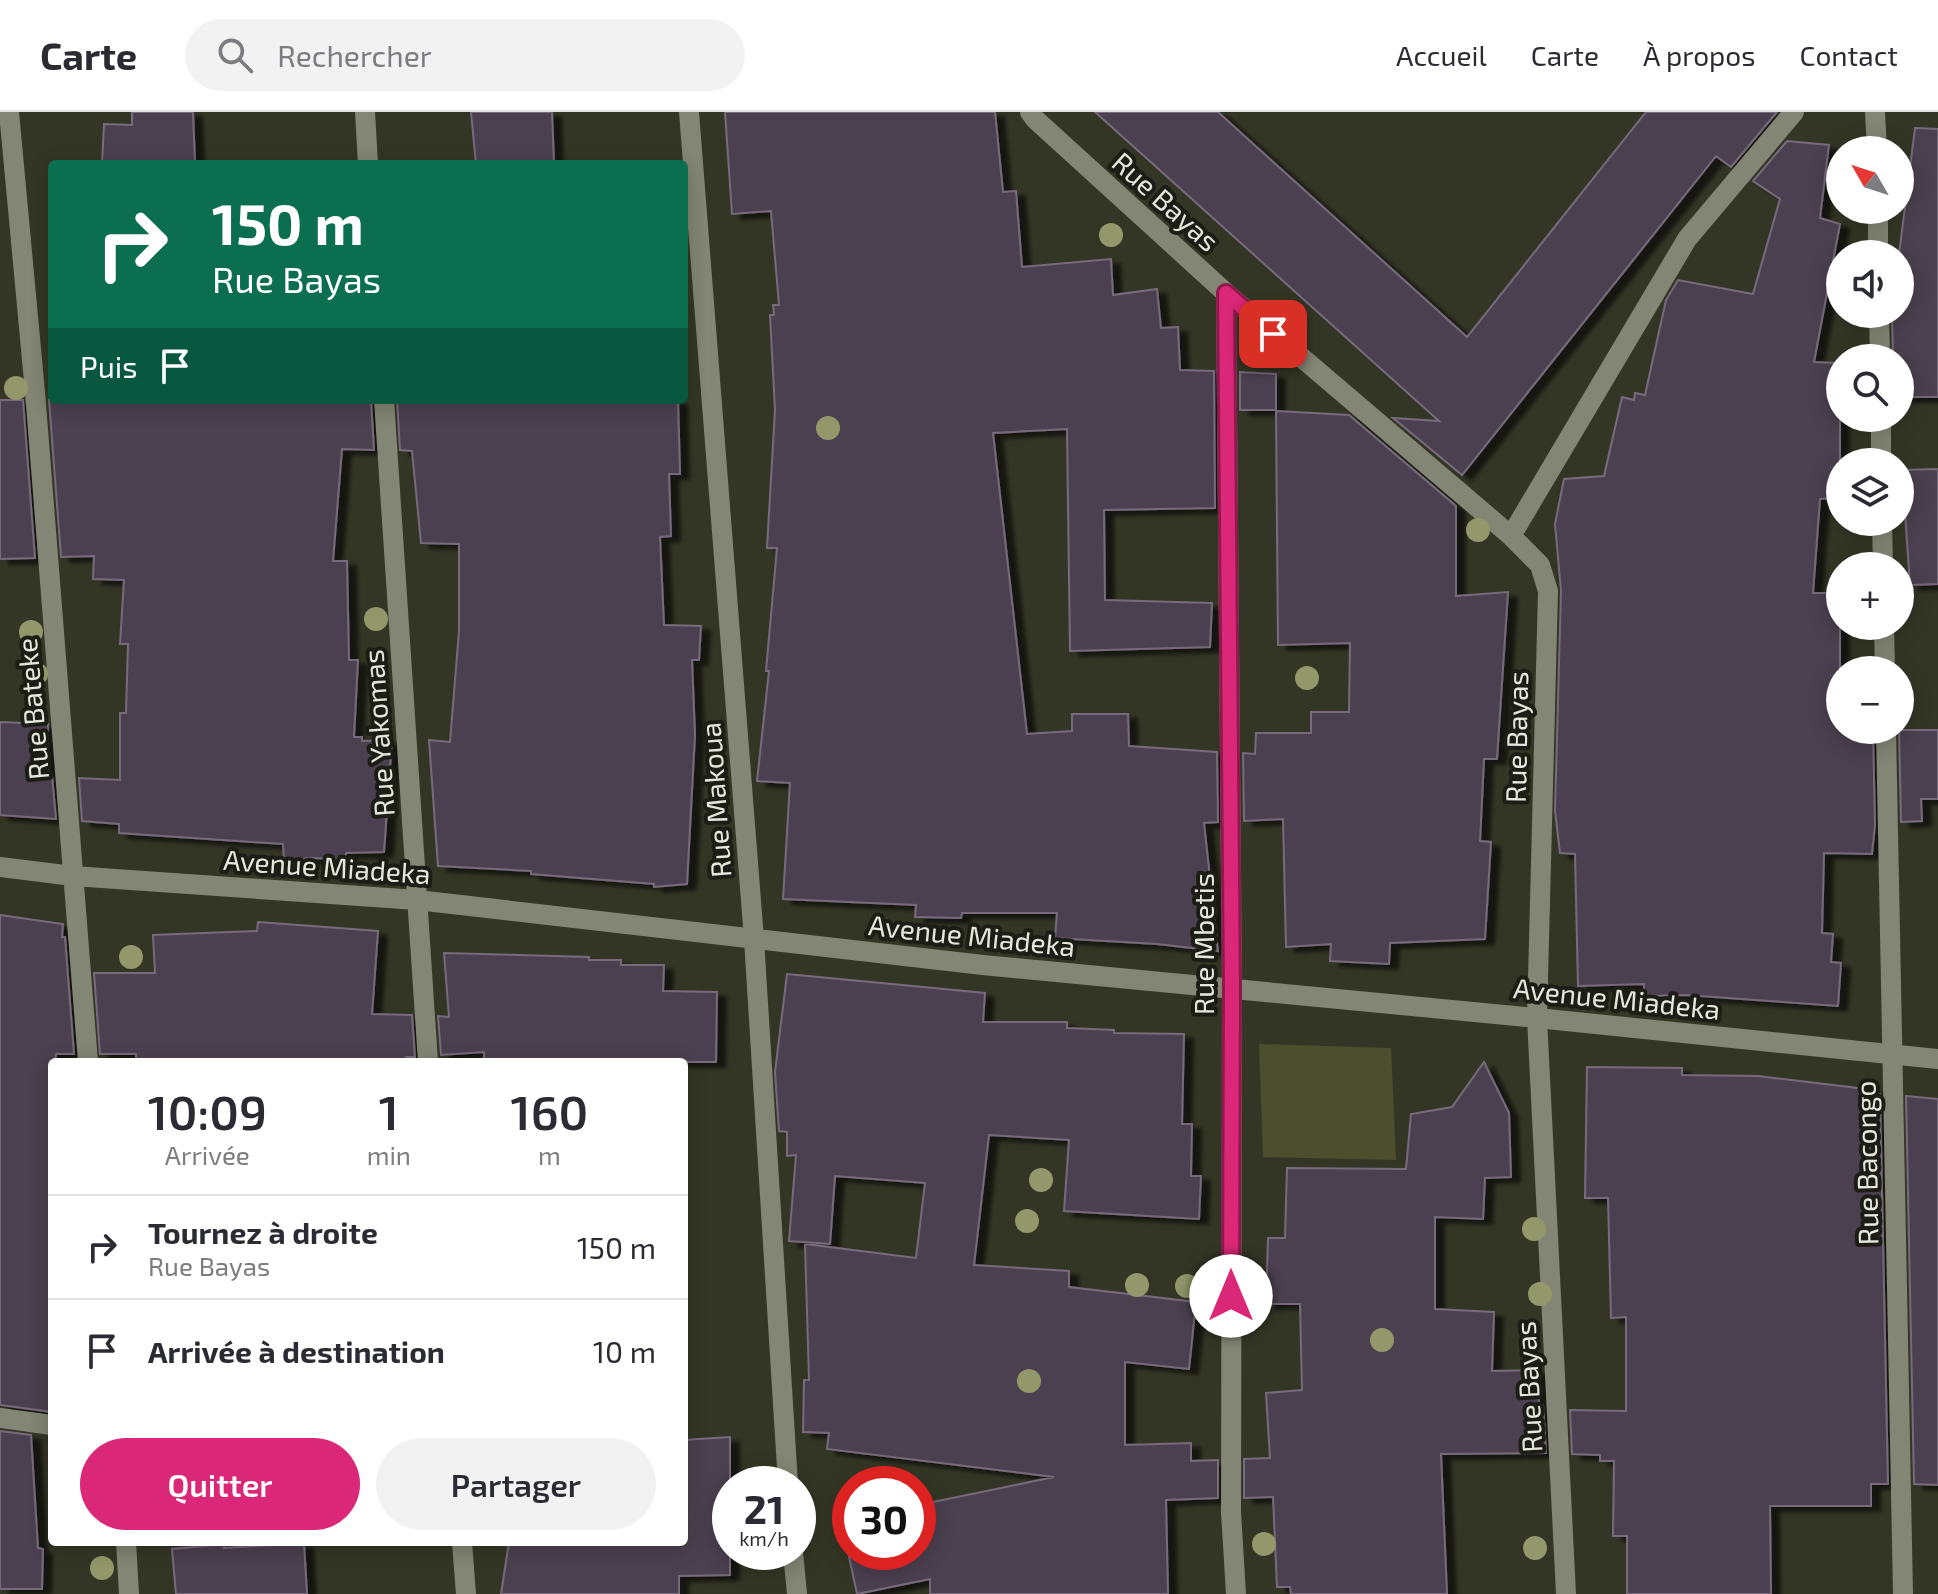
<!DOCTYPE html>
<html lang="fr">
<meta charset="utf-8">
<style>
body{margin:0;font-family:"Exo 2",sans-serif;background:#f2f2f3;color:#2b2b33;height:100vh;display:flex;flex-direction:column;font-size:30px;white-space:nowrap}
*{box-sizing:border-box;margin:0}
p{font-size:26px;color:#7c7c81}
.icon{flex:none;width:44px;height:44px;fill:none;stroke:currentColor;stroke-width:2;stroke-linecap:round;stroke-linejoin:round}
.map{position:relative;flex:1;overflow:hidden}
.drawer{position:absolute;left:48px;top:946px;width:640px;height:488px;display:flex;flex-direction:column;background:#fff;border-radius:8px;box-shadow:0 4px 20px #0003}
.drawer>*{flex:none}
.banner{position:absolute;left:48px;top:48px;width:640px;height:244px;border-radius:8px;box-shadow:0 4px 20px #0003;background:#0b6e4f;color:#fff;overflow:hidden}
.needle{width:52px;rotate:309deg}
.fabs{position:absolute;left:1826px;top:24px;display:grid;gap:16px}
.fabs a{display:grid;place-items:center;width:88px;height:88px;border-radius:50%;background:#fff;box-shadow:0 4px 20px #0003;font-size:40px}
.speed{position:absolute;left:712px;top:1354px;display:flex;gap:16px;font-size:40px;font-weight:700;text-align:center}
.speed>*{display:grid;place-content:center;width:104px;height:104px;border-radius:50%;background:#fff;box-shadow:0 4px 20px #0003;line-height:1}
.speed small{font-size:20px;font-weight:400}
.speed .limit{border:12px solid #d22;background:#fff;color:#111}
.pin{position:absolute;display:grid;place-items:center;width:68px;height:68px;color:#fff;margin:-34px;border-radius:16px;box-shadow:0 4px 12px #0006}
.me{position:absolute;width:88px;margin:-44px;rotate:0deg;stroke-linejoin:round;filter:drop-shadow(0 0 6px #0008)}
.turn{display:flex;align-items:center;gap:28px;height:168px;padding:0 32px;font-size:36px}
.turn .icon{width:104px;height:104px;stroke-width:2.5}
.turn b{display:block;font-size:56px;line-height:68px}
.then{display:flex;align-items:center;height:76px;padding:0 32px;background:#0003;gap:16px;font-size:30px}
.eta{display:flex;justify-content:space-evenly;align-items:center;height:136px;text-align:center}
.eta b{font-size:48px;font-weight:600;line-height:56px}
.primary-button{display:flex;gap:16px;margin-top:auto;padding:16px 32px}
.primary-button a{flex:1;height:92px;border-radius:48px;background:#db2777;color:#fff;font-size:32px;font-weight:600;line-height:92px;text-align:center}
.primary-button a+a{background:#f2f2f3;color:#2b2b33}
ul{padding:0;list-style:none}
li{display:flex;align-items:center;gap:24px;height:104px;padding:0 32px;border-top:2px solid #e1e1e2}
li div{flex:1}
li b{display:block;font-size:30px}
li em{font-style:normal}
header{display:flex;align-items:center;gap:48px;box-sizing:border-box;height:112px;padding:0 40px;background:#fff;border-bottom:2px solid #e1e1e2}
header strong{font-size:38px}
nav{display:flex;gap:44px;margin-inline-start:auto;font-size:28px}
.search{width:560px;height:72px;background:#f2f2f3;display:flex;align-items:center;gap:20px;box-sizing:border-box;padding:0 28px;border-radius:44px;color:#7c7c81;font-size:30px}
.map>svg:first-child{display:block}
.green{fill:#4b4f2d}
.building{fill:#4b404f;stroke:#776b7c;stroke-width:2;filter:url(#shadow)}
.lines{fill:none;stroke-linecap:round;stroke-linejoin:round}
.minor{stroke:#838674;stroke-width:20}
.tree{fill:#93986a}
.route-casing{stroke:#8e194d;stroke-width:20}
.route{stroke:#db2777;stroke-width:14}
.labels{text-anchor:middle;dominant-baseline:central;stroke-width:8;stroke-linejoin:round;paint-order:stroke}
.street-label{font-size:28px;fill:#e5e7dc;stroke:#1c1d15}
</style>
<header>
<strong>Carte</strong>
<div class="search"><svg class="icon" aria-label="search" viewBox="0 0 24 24"><circle cx="10" cy="10" r="6"/><path d="M15 15l6 6"/></svg>Rechercher</div>
<nav><a>Accueil</a><a>Carte</a><a>À propos</a><a>Contact</a></nav>
</header>
<div class="map">
<svg width="1938" height="1482" viewBox="0 0 1938 1482">
<defs>
<filter id="shadow"><feDropShadow dx="9" dy="5" stdDeviation="2" flood-color="#0009"/></filter>
</defs>
<rect width="100%" height="100%" fill="#343625"/>
<path class="green" d="M1259 932 1391 936 1396 1048 1263 1045Z"/>
<path class="building" d="M132 0H193L195 52H102L104 12 132 13Z
M471 0H552L554 52H476Z
M725 0H995L1003 80 1016 79 1022 155 1111 147 1113 183 1157 177 1161 216 1178 215 1180 258 1214 259 1215 396 1104 398 1105 488 1212 491 1210 535 1070 539 1067 317 993 321 1027 622 1072 619V602H1128L1129 634 1217 640 1218 710 1204 711 1218 839 1157 832 1055 826 1057 801H962L961 806 915 805 916 793 783 787 790 671 757 669 769 559H766L777 436H767L775 298 770 203H774L773 193H779L771 99 732 102Z
M1095 0H1218L1467 225 1646 0H1777L1731 55 1716 44 1462 363 1393 306 1439 309Z
M1915 16 1938 17V285H1900V246H1893L1892 202H1900L1899 142Z
M1787 29 1829 33 1820 106 1840 112 1814 250 1840 251V386L1820 387 1813 481H1840V618H1873L1875 713 1872 742 1824 741 1822 821 1833 822 1831 850 1841 851 1838 894 1686 883 1644 884V872L1578 874 1575 742 1560 741 1555 699 1561 479 1555 412 1564 367 1604 364 1622 285 1634 288 1635 281 1645 283 1666 188 1678 168 1753 182 1780 87 1753 69Z
M1240 260 1276 262V298H1240Z
M0 288H23L35 446 0 447Z
M49 288H371L374 338 342 337 333 449H347L349 548H358L354 625H362V629L392 628 384 740 346 741 345 747 309 746 284 749 283 732 119 721V712L82 709 79 666 120 668V601H126L128 532H120L124 468 93 467 94 444 61 445Z
M397 288H678L680 362H669L671 424 660 425 664 513 701 514 699 548H692L695 623 687 772 654 775V772L531 762V759L438 754 429 628 450 630 459 519V432L421 431 412 339 400 338Z
M1276 299 1349 303 1456 394V484L1508 480 1497 647H1484L1480 729 1491 730 1485 827 1390 831 1389 852 1330 849 1331 832 1286 835 1283 707 1244 709 1243 641 1255 642 1256 621H1311V600H1349L1350 531 1278 533Z
M1938 357V472L1910 473 1902 358Z
M0 610 48 612V663L52 664 56 707 0 703Z
M1899 618H1938V687H1921L1922 709 1901 710Z
M0 803 63 812 62 825H65L74 942H56L55 950H52V980L50 979 52 1300 0 1293Z
M258 810 378 819 372 902 412 903 415 945H406L404 950H136V942H100L94 861H155L153 823 257 819Z
M444 841 589 845V848H621V853H664L663 879 717 880 716 950H484V940L441 943 438 904 449 905Z
M787 862 985 881 983 910H1067V916L1114 918V921L1184 922 1182 1012H1192L1191 1064H1201L1199 1107 1064 1099 1069 1028 989 1023 974 1153 1069 1159V1175L1196 1190 1189 1257 1125 1250V1333L1191 1331V1349L1218 1348V1386L1166 1388 1168 1482H930V1467L857 1482 848 1440H918V1393L1054 1365 827 1337 829 1321 803 1320 804 1268H809L805 1132 916 1146 925 1071 835 1064 830 1132 789 1129 796 1043 787 1044V1020L779 1019 775 960Z
M1484 950 1509 1001 1511 1065 1485 1066 1483 1107 1435 1105V1197L1494 1200 1492 1259 1538 1258 1539 1292 1543 1293 1546 1341 1441 1342 1447 1482H1291L1290 1475H1277L1273 1385 1244 1386V1347L1270 1346 1266 1281 1302 1278 1300 1192H1266L1268 1126H1285L1287 1056 1406 1057 1411 1002 1452 995Z
M1587 955 1682 956V963L1758 964 1874 978V981L1880 982 1888 1372H1871V1394H1770L1771 1482H1627V1424H1613L1614 1349H1600V1343L1572 1342 1570 1298 1626 1299V1205L1611 1206 1608 1086H1585Z
M1906 984 1938 987V1373L1914 1372Z
M0 1319 31 1323 38 1436 43 1437 42 1477H0Z
M730 1325V1463L679 1464V1482H501L509 1430H684V1328Z
M304 1431 307 1482H176L172 1437 224 1432V1436Z"/>
<g class="lines">
<path class="minor" d="M9 0 35 280 88 950
M365 0 368 52
M689 0 754 827 788 1372
M1030 0 1035 7 1226 181 1511 424 1540 453 1548 479 1537 906 1566 1482
M1875 0 1877 38
M1878 98V142
M1226 181 1232 877 1231 1400 1236 1482
M1879 202 1880 246
M384 288 428 950
M1881 306V350
M1882 410 1883 454
M1511 424 1687 127 1794 0
M1884 514 1885 558
M1886 618 1903 1482
M0 755 73 764 417 788 983 853 1537 906 1938 947
M0 1306 52 1313
M126 1430 129 1482
M462 1430 466 1482
M793 1440 797 1482"/>
</g>
<g class="tree">
<circle cx="1111" cy="123" r="12"/>
<circle cx="16" cy="276" r="12"/>
<circle cx="828" cy="316" r="12"/>
<circle cx="1478" cy="418" r="12"/>
<circle cx="376" cy="507" r="12"/>
<circle cx="31" cy="520" r="12"/>
<circle cx="36" cy="562" r="12"/>
<circle cx="1307" cy="566" r="12"/>
<circle cx="131" cy="845" r="12"/>
<circle cx="1041" cy="1068" r="12"/>
<circle cx="1027" cy="1109" r="12"/>
<circle cx="1534" cy="1117" r="12"/>
<circle cx="1137" cy="1173" r="12"/>
<circle cx="1187" cy="1174" r="12"/>
<circle cx="1540" cy="1182" r="12"/>
<circle cx="1382" cy="1228" r="12"/>
<circle cx="1029" cy="1269" r="12"/>
<circle cx="1264" cy="1432" r="12"/>
<circle cx="1535" cy="1436" r="12"/>
<circle cx="102" cy="1456" r="12"/>
</g>
<g class="lines">
<defs>
<path id="route" d="M1231 1184 1232 877 1226 181 1273 222"/>
</defs>
<use href="#route" class="route-casing"/>
<use href="#route" class="route"/>
</g>
<g class="labels">
<g class="street-label">
<text transform="translate(1166 89) rotate(42)">Rue Bayas</text>
<text transform="translate(32 597) rotate(-95)">Rue Bateke</text>
<text transform="translate(378 621) rotate(-94)">Rue Yakomas</text>
<text transform="translate(1516 625) rotate(-89)">Rue Bayas</text>
<text transform="translate(715 688) rotate(-94)">Rue Makoua</text>
<text transform="translate(327 754) rotate(4)">Avenue Miadeka</text>
<text transform="translate(972 823) rotate(6)">Avenue Miadeka</text>
<text transform="translate(1203 832) rotate(-90)">Rue Mbetis</text>
<text transform="translate(1617 886) rotate(6)">Avenue Miadeka</text>
<text transform="translate(1866 1051) rotate(-91)">Rue Bacongo</text>
<text transform="translate(1528 1275) rotate(-93)">Rue Bayas</text>
</g>
</g>
</svg>
<div class="fabs">
<a><svg class="needle" viewBox="-14 -14 28 28"><path d="M0-13l5 13h-10z" fill="#e53935"/><path d="M0 13l5-13h-10z" fill="#7c7c81"/></svg></a>
<a><svg class="icon" aria-label="sound" viewBox="0 0 24 24"><path d="M4 9h4l5-4v14l-5-4H4zM17 9q2 3 0 6"/></svg></a>
<a><svg class="icon" aria-label="search" viewBox="0 0 24 24"><circle cx="10" cy="10" r="6"/><path d="M15 15l6 6"/></svg></a>
<a><svg class="icon" aria-label="layers" viewBox="0 0 24 24"><path d="M12 4l9 5-9 5-9-5zM3 14l9 5 9-5"/></svg></a>
<a>+</a>
<a>−</a>
</div>
<div class="speed"><div>21<small>km/h</small></div><div class="limit">30</div></div>
<div class="pin" style="left:1273px;top:222px;background:#d93025"><svg class="icon" aria-label="arrive" viewBox="0 0 24 24"><path d="M6 21V4h12l-3 4 3 4H6"/></svg></div>
<svg class="me" style="left:1231px;top:1184px" viewBox="-20 -20 40 40"><circle r="19" fill="#fff"/><path d="M0-13L10 11 0 6-10 11z" fill="#db2777"/></svg>
<div class="banner">
<div class="turn"><svg class="icon" aria-label="right" viewBox="0 0 24 24"><path d="M7 20v-9h11M14 6l5 5-5 5"/></svg><div><b>150 m</b>Rue Bayas</div></div>
<div class="then">Puis<svg class="icon" aria-label="arrive" viewBox="0 0 24 24"><path d="M6 21V4h12l-3 4 3 4H6"/></svg></div>
</div>
<section class="drawer">
<div class="eta">
<div><b>10:09</b><p>Arrivée</p></div>
<div><b>1</b><p>min</p></div>
<div><b>160</b><p>m</p></div>
</div>
<ul>
<li><svg class="icon" aria-label="right" viewBox="0 0 24 24"><path d="M7 20v-9h11M14 6l5 5-5 5"/></svg><div><b>Tournez à droite</b><p>Rue Bayas</p></div><em>150 m</em></li>
<li><svg class="icon" aria-label="arrive" viewBox="0 0 24 24"><path d="M6 21V4h12l-3 4 3 4H6"/></svg><div><b>Arrivée à destination</b></div><em>10 m</em></li>
</ul>
<div class="primary-button"><a>Quitter</a><a>Partager</a></div>
</section>
</div>
